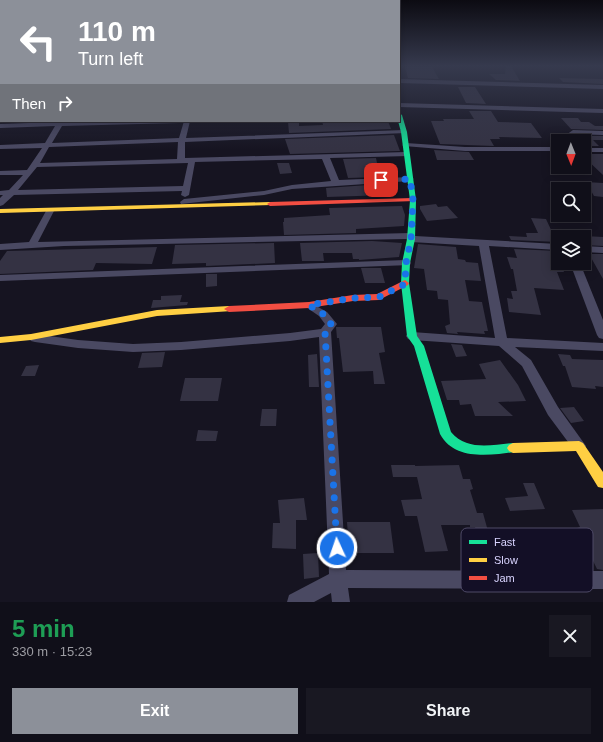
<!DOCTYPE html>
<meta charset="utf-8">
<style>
body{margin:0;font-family:Helvetica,sans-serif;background:#191822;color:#f1f3f6;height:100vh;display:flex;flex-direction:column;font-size:15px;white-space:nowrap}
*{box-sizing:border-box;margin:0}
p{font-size:13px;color:#9c9ca2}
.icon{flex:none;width:22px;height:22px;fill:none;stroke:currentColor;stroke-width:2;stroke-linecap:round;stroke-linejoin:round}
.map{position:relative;height:602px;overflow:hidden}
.sheet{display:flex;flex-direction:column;background:#100f19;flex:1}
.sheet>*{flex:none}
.top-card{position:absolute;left:0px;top:0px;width:400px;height:122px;box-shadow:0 2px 10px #0003,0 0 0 1px #302f38;background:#8c9099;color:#fff;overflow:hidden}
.needle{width:26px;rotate:179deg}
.tools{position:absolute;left:551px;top:134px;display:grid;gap:8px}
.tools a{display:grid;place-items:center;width:40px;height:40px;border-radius:0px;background:#100f19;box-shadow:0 2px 10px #0003,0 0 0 1px #302f38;font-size:20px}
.pin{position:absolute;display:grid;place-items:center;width:34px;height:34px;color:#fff;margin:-17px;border-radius:8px;box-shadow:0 2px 6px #0006}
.me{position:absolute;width:44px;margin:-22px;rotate:357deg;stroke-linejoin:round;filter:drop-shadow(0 0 3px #0008)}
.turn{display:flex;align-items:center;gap:14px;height:84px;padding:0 12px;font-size:18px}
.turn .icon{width:52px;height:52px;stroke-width:2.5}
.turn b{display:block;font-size:28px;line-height:34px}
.then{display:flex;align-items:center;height:38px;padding:0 12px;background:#0003;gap:8px;font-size:15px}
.round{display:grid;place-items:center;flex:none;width:42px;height:42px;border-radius:0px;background:#191822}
.overview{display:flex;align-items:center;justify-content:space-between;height:68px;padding:0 12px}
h1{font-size:24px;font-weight:600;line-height:30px;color:#1e9e55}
.action{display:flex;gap:8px;margin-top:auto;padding:8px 12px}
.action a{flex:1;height:46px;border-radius:0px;background:#8c9099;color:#fff;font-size:16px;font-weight:600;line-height:46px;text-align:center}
.action a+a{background:#191822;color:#f1f3f6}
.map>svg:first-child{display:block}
.building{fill:#343243}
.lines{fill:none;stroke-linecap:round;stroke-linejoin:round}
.street{fill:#4a4962;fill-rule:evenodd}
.fast{fill:#16e098;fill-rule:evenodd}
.slow{fill:#ffcf43;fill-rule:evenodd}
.jam{fill:#f24e42;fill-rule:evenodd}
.route{stroke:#1a73e8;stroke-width:7;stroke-dasharray:0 12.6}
.key{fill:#130f26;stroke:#4e4a67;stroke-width:1}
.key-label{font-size:11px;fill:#d9d4ff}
</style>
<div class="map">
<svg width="603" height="602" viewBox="0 0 603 602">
<rect width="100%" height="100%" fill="#161421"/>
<path class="building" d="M506 66H511L520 81 496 80 489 74H505Z
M405 67H432L439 79 408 78Z
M559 78 603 79V84L563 82Z
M458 87H475L486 104 466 103Z
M469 111H491L498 122 531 123 542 138 499 137 500 139H490L494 146 440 144 431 121H444L443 119H474Z
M561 118H578L581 122H589L595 126H603V130L571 129Z
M299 121V126L323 125 322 121H388L391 129 289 133 288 122Z
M394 135 400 151 290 154 285 139Z
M577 136H603V140H593L599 146H584V140H581Z
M434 150 469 152 474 160H437Z
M584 154H603V175L584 157Z
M376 158 380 177 348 178 343 159Z
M277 163H289L292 173 280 174Z
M586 182 603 183V197L594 196Z
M382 184 385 186 388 195 327 197 326 188Z
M436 204 438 207 447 206 458 218 427 221 420 209V206Z
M402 206 405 215 404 226 356 229V233L284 235 283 222H284V218L330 215 329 208Z
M531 218 546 219 553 234H558V242L511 240 509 236 527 237 526 233H538Z
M584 236 603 237V246L584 245Z
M372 241 402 243 399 257 359 260V259H353L352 253H323L324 261H302L300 243Z
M274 243 275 263 206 266V263L172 264 175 245Z
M418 244 456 247 458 259 465 260 466 262 478 263 481 281 465 280 469 301 482 302 488 331H484L485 334 457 332 458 334 447 333 445 326 450 324 448 300 438 299 437 291 427 290 424 269 414 268Z
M157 247 152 264 96 263 93 270 0 274V261L7 251Z
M514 249 558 251V263H560L564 272H557L564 290 534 288 541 315 509 312 507 298 513 299 511 291H517L513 269H511L507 257 517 258Z
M589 254H603V279Z
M361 268H381L385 283H365Z
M206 274H217V286L206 287Z
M182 295 180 302H188L187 305 151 308 153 300H161V296Z
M336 327H381L385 352 379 353 385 384H374L373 371 343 372 339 338H337Z
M451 344 462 345 467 356 456 357Z
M165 352 162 367 138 368 142 353Z
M317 354 319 387H309L308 355Z
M558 354 570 355 572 359 603 360V387L595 386 596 389 572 387 565 366H563Z
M500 360 518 385 526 401 498 402 513 416H475L471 404 460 405 459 400H447L441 381 486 379 479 364Z
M39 365 35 376H21L26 366Z
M185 378H222L218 401H180Z
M574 407 584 421 571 423 560 408Z
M262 409H277L276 426H260Z
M198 430 218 431 216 441H196Z
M391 465H415V466L459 465 463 479H470L473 489 470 490 477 513H483L494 553H482L475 527H470V525H441L448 551 425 552 417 516H405L401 500 422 499 417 477H393Z
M523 483H534L545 509 510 511 505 498 528 496Z
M304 498 307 520H296V549L272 548 273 523H280L278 500Z
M603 509V570L597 569 577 528 580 527 572 510Z
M347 522H390L394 553H349Z
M318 553 319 577 304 579 303 554Z"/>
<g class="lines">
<path class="street" d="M399 79 603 85V89L399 83Z
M0 103H1V107H0Z
M399 103 603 109V113L399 107Z
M59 121H65L64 122 183 121 180 123 62 126 52 143 179 138 184 121H190L186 138 404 130 407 132 406 133 185 142V158L406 152H409V156L330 158 339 180 410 177 414 179 410 181 292 189 264 195 181 204 180 202 184 199 264 191 292 185 331 181 322 159 195 162 189 195 185 197 181 195 182 191 14 195 3 205 0 206V198L3 195H0V191L9 190 23 175H0V171L27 170 42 148 0 149V145L45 143 55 126 0 128V124L58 122ZM178 142 177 159 40 163 49 147ZM188 163 183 186 18 190 37 167Z
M573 130 603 131V135L575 134 573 136 574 141H568L566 135Z
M406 143 465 147H558V151H465L404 146 402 145Z
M584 148H603V152H584Z
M50 208 54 211 38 242 411 233 414 234 415 236 558 244V250L489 246 507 338 603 343V351L515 347 531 360 558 407 586 446 584 450 579 452 574 450 548 415 522 366 499 346 412 340 408 339 406 336 408 333 412 332 495 338 479 246 411 242 406 239 64 246 0 250V244L29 242 46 211Z
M584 246 603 247V253L584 252Z
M406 260 410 261 411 263 410 265 0 281V275Z
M570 263H580L603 320V339L599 338 597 335Z
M309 302 327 312 337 324 331 332 346 570 603 571V589L348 588 350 602H332L331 593 314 602H287L289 595 329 574 319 337 290 341 181 350 133 352 78 348 35 342 31 341 29 338 31 335 35 334 78 340 133 344 181 342 290 333 321 329 325 324 319 316 303 305Z"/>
<path class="fast" d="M399 113 402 115 407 132 416 200 415 239 410 263 409 283 417 336 424 346 451 432C467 451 491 445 513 443L517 445 519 448 517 451C511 453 505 453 499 454 477 456 452 456 440 434L414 346 407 336 401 283 402 263 407 239 410 200 401 132 398 121Z"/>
<path class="slow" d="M270 202 272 203V205L0 213V209Z
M229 306 234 309 232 311 157 316 31 340 0 343V337L31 334 157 310Z
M579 441 583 443 603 472V488L598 487 576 451 513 453 509 451 507 448 509 445 513 443Z"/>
<path class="jam" d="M413 198 415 199V201L270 206 267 204 270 202Z
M405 280 409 283 408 285 379 300 353 301 309 308 229 312 224 309 229 306 309 302 353 295 377 294Z"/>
</g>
<linearGradient id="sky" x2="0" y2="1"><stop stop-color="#0c0b12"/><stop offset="0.44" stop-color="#363a4e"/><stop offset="1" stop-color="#363a4e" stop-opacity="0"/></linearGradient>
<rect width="603" height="150" fill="url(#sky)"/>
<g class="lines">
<path class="route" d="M337 548 325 332 331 324 323 314 309 305 353 298 379 297 405 284 406 263 411 239 413 200 410 179 381 180"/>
</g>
<rect x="461" y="528" width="132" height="64" rx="6" class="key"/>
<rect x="469" y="540" width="18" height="4" fill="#16e098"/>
<rect x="469" y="558" width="18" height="4" fill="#ffcf43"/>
<rect x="469" y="576" width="18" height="4" fill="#f24e42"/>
<g class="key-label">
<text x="494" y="546">Fast</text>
<text x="494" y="564">Slow</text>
<text x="494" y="582">Jam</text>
</g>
</svg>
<div class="tools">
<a><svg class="needle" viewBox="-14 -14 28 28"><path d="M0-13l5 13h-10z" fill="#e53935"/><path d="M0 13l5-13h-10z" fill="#9c9ca2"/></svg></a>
<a><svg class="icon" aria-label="search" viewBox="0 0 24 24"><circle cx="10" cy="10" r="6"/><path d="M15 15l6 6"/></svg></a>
<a><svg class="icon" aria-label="layers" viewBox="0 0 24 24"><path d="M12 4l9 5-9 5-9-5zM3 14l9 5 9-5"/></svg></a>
</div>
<div class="pin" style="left:381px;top:180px;background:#d93025"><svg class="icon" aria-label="arrive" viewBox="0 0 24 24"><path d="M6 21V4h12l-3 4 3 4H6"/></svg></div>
<svg class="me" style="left:337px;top:548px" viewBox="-20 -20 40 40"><circle r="17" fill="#1a73e8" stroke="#fff" stroke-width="3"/><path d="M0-11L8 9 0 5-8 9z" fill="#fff"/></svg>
<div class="top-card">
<div class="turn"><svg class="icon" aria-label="left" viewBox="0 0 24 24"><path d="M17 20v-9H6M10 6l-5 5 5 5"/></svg><div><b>110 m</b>Turn left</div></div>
<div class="then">Then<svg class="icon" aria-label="right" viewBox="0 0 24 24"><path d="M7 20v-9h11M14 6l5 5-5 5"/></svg></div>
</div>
</div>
<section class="sheet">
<div class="overview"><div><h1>5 min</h1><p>330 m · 15:23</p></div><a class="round"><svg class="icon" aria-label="close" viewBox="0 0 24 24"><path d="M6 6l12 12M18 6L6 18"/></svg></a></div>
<div class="action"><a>Exit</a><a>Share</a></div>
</section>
